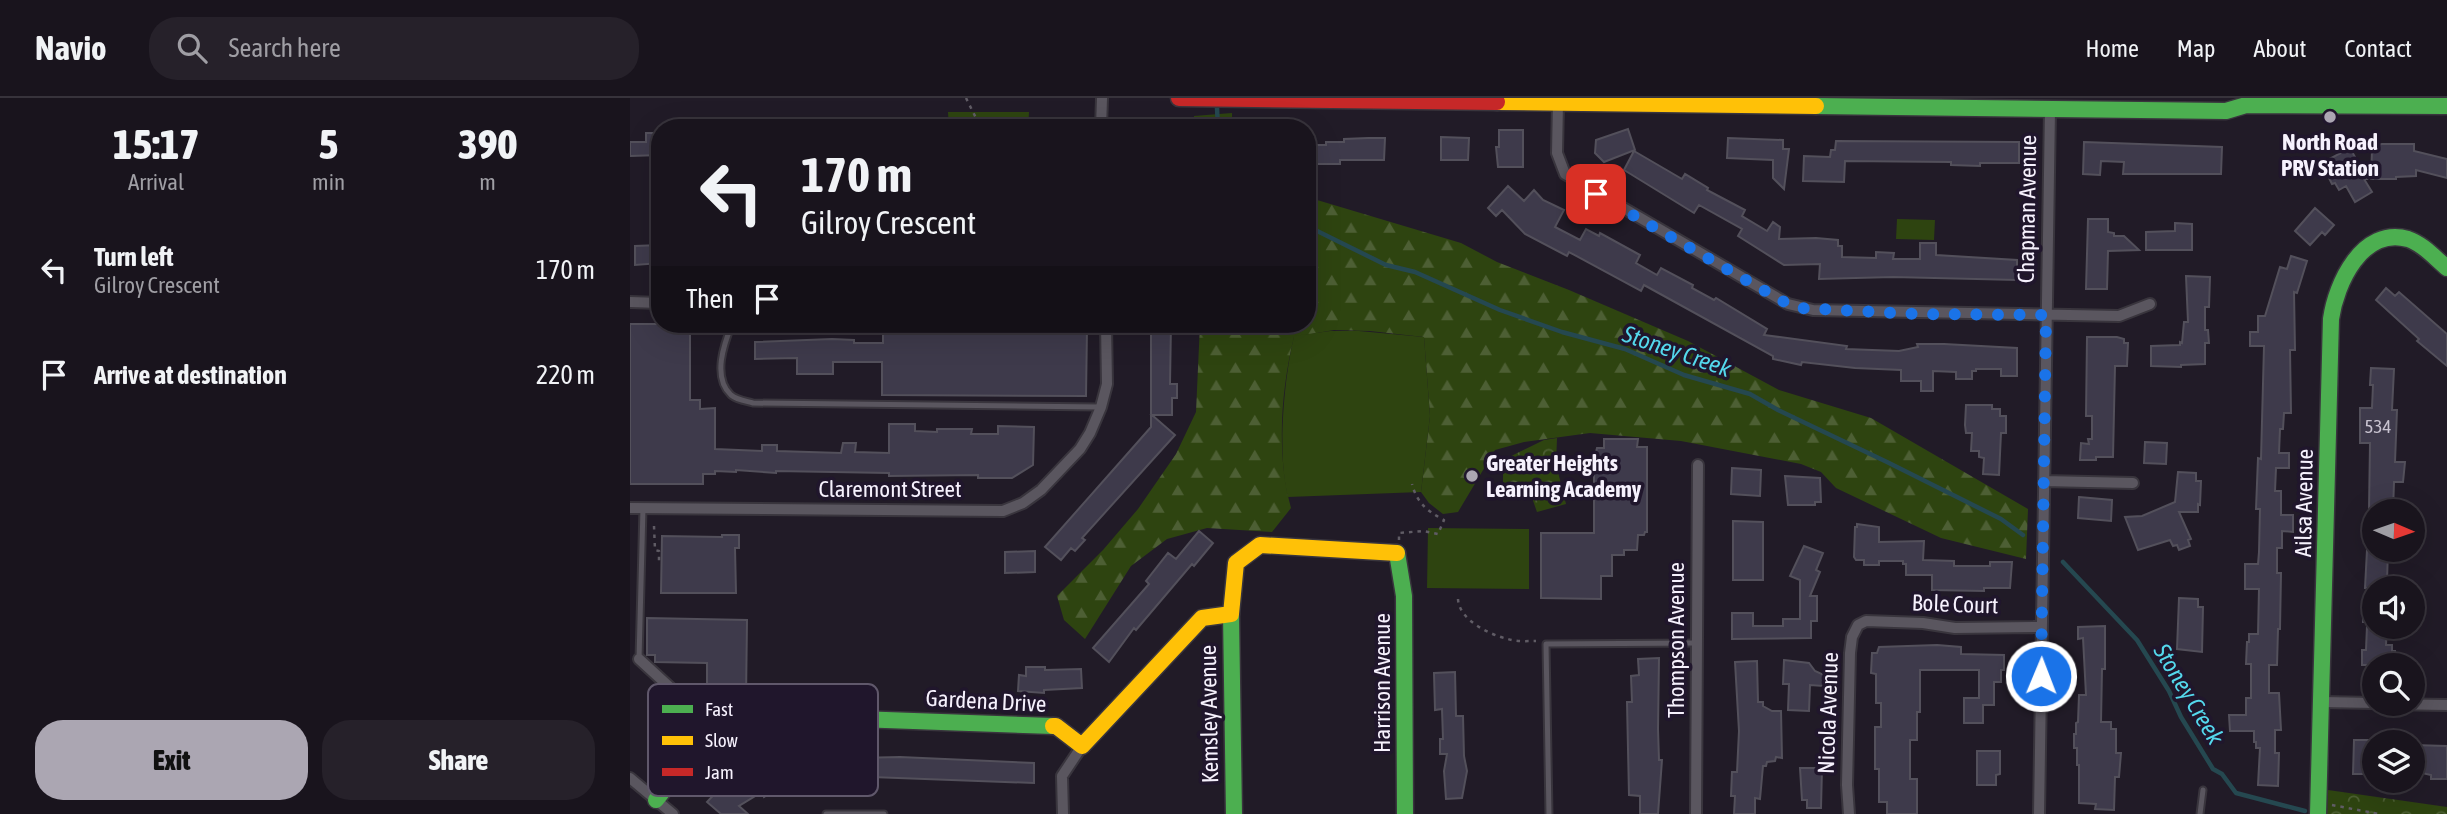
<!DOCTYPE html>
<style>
body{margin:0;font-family:"Asap Condensed",sans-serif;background:#26212a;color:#f1f3f6;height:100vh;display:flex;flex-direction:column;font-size:26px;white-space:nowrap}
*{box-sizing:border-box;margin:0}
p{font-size:23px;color:#9f9ea4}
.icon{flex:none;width:38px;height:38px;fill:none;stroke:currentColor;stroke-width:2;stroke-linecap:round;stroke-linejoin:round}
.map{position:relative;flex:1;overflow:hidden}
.side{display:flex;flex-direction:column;background:#19141d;width:630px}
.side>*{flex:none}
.guide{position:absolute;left:21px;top:21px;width:665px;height:214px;border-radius:28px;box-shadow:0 7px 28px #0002,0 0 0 2px #37333b;background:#19141d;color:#f1f3f6;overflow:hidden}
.needle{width:46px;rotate:92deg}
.buttons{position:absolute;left:1732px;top:401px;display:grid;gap:14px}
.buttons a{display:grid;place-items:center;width:63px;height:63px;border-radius:50%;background:#19141d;box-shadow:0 7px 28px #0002,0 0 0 2px #37333b;font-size:35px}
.pin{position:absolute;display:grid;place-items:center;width:60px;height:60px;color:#fff;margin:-30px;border-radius:14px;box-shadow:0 4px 10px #0006}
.me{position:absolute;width:77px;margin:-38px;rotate:1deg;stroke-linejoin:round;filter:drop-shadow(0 0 5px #0008)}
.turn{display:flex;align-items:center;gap:24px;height:147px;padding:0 35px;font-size:32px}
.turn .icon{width:91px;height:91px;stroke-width:2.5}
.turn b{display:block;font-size:49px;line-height:60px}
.then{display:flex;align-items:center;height:66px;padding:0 35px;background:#0003;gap:14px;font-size:26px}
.eta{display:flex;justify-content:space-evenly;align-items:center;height:119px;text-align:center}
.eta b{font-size:42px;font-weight:800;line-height:49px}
.primary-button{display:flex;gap:14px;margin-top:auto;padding:14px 35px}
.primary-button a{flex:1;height:80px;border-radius:28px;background:#aba6b2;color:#111;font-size:28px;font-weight:800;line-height:80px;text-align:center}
.primary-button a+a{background:#26212a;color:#f1f3f6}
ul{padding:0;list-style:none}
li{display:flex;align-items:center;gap:21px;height:105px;padding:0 35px}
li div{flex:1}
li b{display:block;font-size:26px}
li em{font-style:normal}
header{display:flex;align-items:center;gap:42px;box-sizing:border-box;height:98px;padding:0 35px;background:#19141d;border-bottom:2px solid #37333b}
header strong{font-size:33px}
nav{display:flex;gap:38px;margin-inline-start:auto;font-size:24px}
.search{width:490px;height:63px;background:#26212a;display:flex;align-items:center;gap:18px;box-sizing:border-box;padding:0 24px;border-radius:28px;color:#9f9ea4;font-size:26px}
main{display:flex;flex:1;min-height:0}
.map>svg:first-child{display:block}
.forest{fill:url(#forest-firs)}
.park{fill:url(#park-crowns)}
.pitch{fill:#2e4410}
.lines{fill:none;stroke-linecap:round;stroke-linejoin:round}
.stream{stroke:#254850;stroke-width:4.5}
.building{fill:#3e3a4b;stroke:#53505b;stroke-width:2}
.lane-casing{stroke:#39353d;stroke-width:9}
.street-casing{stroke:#39353d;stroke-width:14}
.fast-casing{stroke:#39353d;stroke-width:19}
.slow-casing{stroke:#39353d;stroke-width:19}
.jam-casing{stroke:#39353d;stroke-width:19}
.path{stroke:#605c65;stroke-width:2.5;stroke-dasharray:3.5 5;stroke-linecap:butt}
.lane{stroke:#5a565f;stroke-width:5}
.street{stroke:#5a565f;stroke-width:10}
.fast{stroke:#4caf50;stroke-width:16}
.slow{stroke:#ffc107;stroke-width:16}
.jam{stroke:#c62828;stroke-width:16}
.route{stroke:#1a73e8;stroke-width:12;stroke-dasharray:0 21.6}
.poi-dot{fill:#aba6b2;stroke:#20162c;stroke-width:2.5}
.labels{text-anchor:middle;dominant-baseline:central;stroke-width:7;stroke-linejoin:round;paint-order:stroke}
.number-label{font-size:19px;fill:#c8c3d0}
.poi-label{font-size:23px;font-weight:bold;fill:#f6f1fd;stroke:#20162c}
.street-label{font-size:23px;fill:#f6f1fd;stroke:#20162c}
.water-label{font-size:24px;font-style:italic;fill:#54d8ec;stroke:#20162c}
.key{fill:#20162c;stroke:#60586b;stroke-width:2}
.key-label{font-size:19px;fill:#f6f1fd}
</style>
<header>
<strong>Navio</strong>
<div class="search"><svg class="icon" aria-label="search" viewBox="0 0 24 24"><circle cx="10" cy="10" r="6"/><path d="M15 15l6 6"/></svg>Search here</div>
<nav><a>Home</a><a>Map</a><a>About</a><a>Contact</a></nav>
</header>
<main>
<section class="side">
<div class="eta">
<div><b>15:17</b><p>Arrival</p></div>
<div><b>5</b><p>min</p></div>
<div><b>390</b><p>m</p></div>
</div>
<ul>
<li><svg class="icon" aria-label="left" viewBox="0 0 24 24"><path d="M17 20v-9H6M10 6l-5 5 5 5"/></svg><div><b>Turn left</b><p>Gilroy Crescent</p></div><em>170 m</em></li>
<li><svg class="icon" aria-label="arrive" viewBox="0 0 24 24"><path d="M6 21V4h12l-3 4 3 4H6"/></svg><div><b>Arrive at destination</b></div><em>220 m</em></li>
</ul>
<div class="primary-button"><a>Exit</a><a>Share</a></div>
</section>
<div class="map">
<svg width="1817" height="716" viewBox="0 0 1817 716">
<defs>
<pattern id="forest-firs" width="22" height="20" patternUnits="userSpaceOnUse" patternTransform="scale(1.75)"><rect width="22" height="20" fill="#2e4410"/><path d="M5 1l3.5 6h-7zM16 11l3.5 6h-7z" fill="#4d5f34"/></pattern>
<pattern id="park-crowns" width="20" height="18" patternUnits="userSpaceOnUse" patternTransform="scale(1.75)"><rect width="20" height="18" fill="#2e4410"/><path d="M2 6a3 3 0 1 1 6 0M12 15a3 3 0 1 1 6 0" fill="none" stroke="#4d5f34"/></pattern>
</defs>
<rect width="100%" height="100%" fill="#211b27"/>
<path class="forest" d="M602 15V30H564V18Z
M677 99 831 145 867 164 939 192 1058 243 1149 292 1241 320 1398 411 1396 461 1311 440 1206 390 1191 374 1171 366 1051 343 960 335 894 344 865 352 828 414 813 416 799 405 791 394 800 318 794 239 740 233 704 232 664 239C651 292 646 356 661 410L642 434 577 430 537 441 501 468 455 541 434 522 427 498 473 452 508 411 546 356 566 314 570 226H677Z"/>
<path class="park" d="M318 14H399L398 30H319Z
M927 340 926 366 936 406 907 414 900 394 889 396 873 389V362L914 342Z
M1698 692 1817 709V716H1697Z"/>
<path class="pitch" d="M1267 121 1305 122 1304 142 1266 141Z
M700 233H729L794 239 800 318 791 394 658 399C647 356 654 281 664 238Z
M798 430 899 431V491L797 490Z"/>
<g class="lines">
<path class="stream" d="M587 10 588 30
M677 128 756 167 785 174 870 212 932 234 995 251 1054 277 1120 296 1148 312 1257 364 1371 421 1393 437
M1433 464 1507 542 1539 593 1551 619 1583 671 1592 676 1606 695 1675 713"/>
</g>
<path class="building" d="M998 31 1005 52 974 64 965 55 966 42Z
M869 32H893V69H868L866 49H869Z
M16 35H30V57L0 58V44H16Z
M811 39 839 40 838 62H811Z
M738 40H755L754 62H710V66H687V47H696V44H714V41Z
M1098 40 1153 42V51H1159L1154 91 1143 80V62L1097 60Z
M1206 43 1389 44V65H1350V68L1321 67V64L1215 63 1214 84 1173 83 1174 58 1200 59 1201 52H1205Z
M1454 44 1592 49 1591 76H1493L1494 64 1471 63 1470 77 1453 76Z
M1752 46H1784V53L1817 61V80L1786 72V78L1766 79V81H1741L1742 52H1747V47Z
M1720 50 1737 81H1734L1742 94 1725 104 1716 88 1709 92 1705 85 1702 86 1697 76 1693 77 1688 67Z
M1004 53 1052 81 1055 76 1078 90 1077 92 1115 112 1112 118 1137 133 1143 124 1150 129 1149 141 1186 140 1208 142V148H1212V159L1246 160V154L1264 155 1263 161H1290V145H1306V157L1387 162V182L1263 179 1189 181 1190 166 1154 167 1108 138 1112 131 1069 107 1064 115 994 72Z
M878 88 894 103 904 92 913 102 934 112 925 129 950 142 956 131 969 138 970 135 1010 157 1006 165 1027 177 1031 170 1063 187 1062 190 1084 202 1086 200 1137 231 1134 237 1217 248 1216 251 1269 253 1288 249 1287 246H1314L1387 250V278H1371V271H1346V273H1342V281H1326V274L1303 273V293H1291V283H1271V272L1225 270 1172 264 1171 267 1143 261V258L1014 187 1011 193 939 154 937 158 895 136 872 112 866 118 858 110Z
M1685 110 1704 127 1695 137 1692 134 1680 147 1665 133Z
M1458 121H1478V134L1484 135V138H1494L1509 152 1478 153 1477 191H1456Z
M1545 125 1562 126V152H1516V134L1545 133Z
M30 147V165L5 167V148Z
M1661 158 1677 163 1667 195 1664 194 1665 252H1660L1661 315H1654L1653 331H1650L1649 355H1659V370H1646L1645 393H1651V417H1663V434L1652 433V450H1647V475H1651L1650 531H1648L1647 567H1639V595H1649L1651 632H1645V655H1649L1648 688 1628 687 1630 650H1626V644H1624V633H1600L1599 617H1616V600H1621V566H1616L1617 544H1619V536H1628L1629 491H1615V466H1628L1629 454 1630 411H1626L1628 360 1631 361 1634 248H1620V234H1628V218H1635L1650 169 1657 171Z
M1556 178 1580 179 1579 209H1575V232H1578L1579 245H1575V266L1551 267V269L1521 268V248L1550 247V244L1552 245 1554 224H1558Z
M1756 190 1765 198 1769 194 1817 236V268L1787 243 1789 241 1746 202Z
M0 226H60V302H70V311L85 310V351L132 353V347H147V353L211 355 213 345H226L225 354 259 355V326H285V333L307 334V331H342L341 336H368V328L404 329 403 367 382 380H348V377L259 378V375L146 373V375L106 372V374L85 373V376H73V386H0Z
M521 226H541L540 286H547V300H542V317H522L545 337 452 440 455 442 445 453 441 450 431 462 415 449 521 329Z
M253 228 457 230 456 298 252 297V264H203V276H167V260L125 261V244L202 241 224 242V245H253Z
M1457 239H1487L1494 241V245H1498L1497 268H1485L1483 359H1466V362H1450L1451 345 1459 346 1458 341H1462V318H1456Z
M1741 270 1764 271 1762 312H1767L1765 364H1775L1773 384H1764L1763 413H1739L1740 345H1730V310H1742L1743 287H1740Z
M1336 307H1362V311H1370V318H1376V335H1371L1369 377 1353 376 1354 360 1349 359V353H1341L1342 335H1336L1335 327Z
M974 341H1008L1007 349H1017V434H1015L1014 437H1008L1007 452H994V457H982V478H971V501L911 500V435H964V354H966L967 350H974Z
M1515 344 1537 345 1536 366 1514 365Z
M1102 370 1131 372 1130 398 1101 396Z
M1548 374 1566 375V383H1571L1570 407 1568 406V414H1549L1561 441 1558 442 1560 448 1549 452 1547 447 1543 448 1540 442 1508 452 1495 419 1512 418 1545 404Z
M1155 378 1190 380 1191 404H1185V407H1158Z
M1449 399 1482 402 1481 423 1448 420Z
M1103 423 1133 424V482H1103Z
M1227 426 1249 429V444L1294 443 1293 462 1324 463V468H1360V464H1382L1380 490H1354V493L1302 492V477H1276V466H1273V463H1249V467H1234V462H1226L1224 459 1225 429H1227Z
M569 433 583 445 564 468 562 466 506 532 504 530 479 564 463 550 519 486 516 483 538 455 546 461Z
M92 437H109V450H105L106 495H31L32 438 92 439Z
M1174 448 1193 455 1186 472 1190 474 1180 498H1187V523H1181V540L1102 541V515H1123V528H1153V521H1170V482L1160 478Z
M1737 452H1758L1757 483H1754V490H1735Z
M405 453V474L375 475V454Z
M1549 500 1568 501V509H1573L1572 554 1547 551Z
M1733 507H1745V524H1733Z
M17 520 117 522 116 601H77V565L25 564V557H17Z
M1475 528V571H1472L1471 624H1481V631H1486V655H1491L1489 679H1485L1484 712 1465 711 1466 706 1449 705V667H1447V650H1444V636H1446V625L1448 624 1449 597H1456L1453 540 1448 541V529Z
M1737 528H1757L1756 547H1762V553H1765L1764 567H1732V552H1736Z
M1307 547 1331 549V556L1374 557V572H1371V584H1364V607H1353V625H1334V600H1349V572H1290V614H1287V642H1280V681H1287V716H1257V704H1249V671H1245V629H1251V605H1246V576L1241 575 1242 555H1247L1249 549Z
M1029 560 1028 631 1029 662H1032L1028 716H1010V698L999 697 997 604H1002L1001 578 1009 577 1008 561Z
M1154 562 1179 565 1185 573 1194 577 1193 588 1180 587 1179 613 1158 612 1159 586H1153Z
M1127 563 1128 604H1133V608L1142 613H1151L1152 660 1146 659 1145 663 1137 664 1136 668H1133L1130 701 1125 700V716H1104L1105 698H1101L1102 674H1107L1109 633 1105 564Z
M396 569H415V572L451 571 452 590 414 592V595L388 593 389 577 396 578Z
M825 574 826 618H833L834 658 837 673 832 700 816 701 814 673 817 656H810V641H813L812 611 805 612 804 575Z
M1724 642H1743L1742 676H1723Z
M1783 647 1817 648V681H1801V677L1783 673Z
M1347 653H1370V676L1366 677V687H1347Z
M210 656 226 657V660L270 659 404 665V685L188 677 153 687 134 699 132 694 109 708 118 716H91L77 704 92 688 96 691 134 668 135 671 176 657 210 658Z
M1170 670H1192L1191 710H1177V702H1172Z"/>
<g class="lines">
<defs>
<path id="lane" d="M102 226C94 246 82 279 101 297 107 302 116 303 123 305L469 309
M9 561 13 410
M196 716H254
M919 716 916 546 1067 545
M1570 716 1573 692"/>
<path id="street" d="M928 4 927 55 935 76 1158 206 1183 212 1489 218 1520 206
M471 30 472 0
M0 204 30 205
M1414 383 1503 385
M0 410 373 413 393 405 411 392 450 351 460 335 471 309 477 286 476 226
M9 561 94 639
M1692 604 1745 605
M1754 606 1817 607
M0 680 43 716
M433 716 432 678 452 648
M1066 716 1068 367
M1219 716 1217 687 1220 555 1222 539 1228 527 1236 523 1293 525 1325 530 1412 529
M1409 716 1420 11"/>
<path id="fast" d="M1186 8 1596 13 1616 7 1817 8
M767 455 774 498 775 716
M601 516 604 716
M26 702C53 666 89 634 134 624 147 621 159 621 172 619L423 628
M1688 716 1701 221C1706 186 1732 128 1778 141 1793 146 1805 160 1817 170"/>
<path id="slow" d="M867 4 1186 8
M423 628H426L452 648 572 520 601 516 606 465 630 447 767 455"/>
<path id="jam" d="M549 0 867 4"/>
</defs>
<use href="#lane" class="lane-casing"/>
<use href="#street" class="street-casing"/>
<use href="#fast" class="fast-casing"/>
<use href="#slow" class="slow-casing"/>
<use href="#jam" class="jam-casing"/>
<path class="path" d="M336 0 351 30
M24 428 25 452 29 453V464
M769 442V435L793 433 808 436 814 422C797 413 787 405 782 386
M828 501C829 522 860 537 878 541 887 544 897 543 906 543
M1702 707 1749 716"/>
<use href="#lane" class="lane"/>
<use href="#street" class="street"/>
<use href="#fast" class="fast"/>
<use href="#slow" class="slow"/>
<use href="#jam" class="jam"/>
</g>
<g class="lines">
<path class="route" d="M966 96 1158 206 1171 210 1285 216 1416 217 1411 578"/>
</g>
<g class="poi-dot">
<circle cx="1700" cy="19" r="7"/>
<circle cx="842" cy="378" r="7"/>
</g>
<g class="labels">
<g class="number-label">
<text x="1748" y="328">534</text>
</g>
<g class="poi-label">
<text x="1700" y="44">North Road<tspan x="1700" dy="26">PRV Station</tspan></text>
<text x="856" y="365" text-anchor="start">Greater Heights<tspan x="856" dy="26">Learning Academy</tspan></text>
</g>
<g class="street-label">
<text transform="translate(1397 111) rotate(-89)">Chapman Avenue</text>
<text x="260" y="391">Claremont Street</text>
<text transform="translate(1674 405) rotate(-89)">Ailsa Avenue</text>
<text transform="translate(1325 506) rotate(2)">Bole Court</text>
<text transform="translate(1046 542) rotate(-90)">Thompson Avenue</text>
<text transform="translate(752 585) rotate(-90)">Harrison Avenue</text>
<text transform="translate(356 603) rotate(3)">Gardena Drive</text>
<text transform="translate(1198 615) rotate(-88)">Nicola Avenue</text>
<text transform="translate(579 616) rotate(-91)">Kemsley Avenue</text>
</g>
<g class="water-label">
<text transform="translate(1047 253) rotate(19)">Stoney Creek</text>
<text transform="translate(1559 596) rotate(59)">Stoney Creek</text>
</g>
</g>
<rect x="18" y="586" width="230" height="112" rx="10" class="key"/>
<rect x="32" y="607" width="31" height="8" fill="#4caf50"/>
<rect x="32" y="638" width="31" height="9" fill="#ffc107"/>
<rect x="32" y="670" width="31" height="8" fill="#c62828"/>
<g class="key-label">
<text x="75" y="618">Fast</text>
<text x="75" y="649">Slow</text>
<text x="75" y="681">Jam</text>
</g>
</svg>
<div class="buttons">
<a><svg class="needle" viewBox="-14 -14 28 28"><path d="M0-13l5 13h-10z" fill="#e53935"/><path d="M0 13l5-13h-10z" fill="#9f9ea4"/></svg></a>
<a><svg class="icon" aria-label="sound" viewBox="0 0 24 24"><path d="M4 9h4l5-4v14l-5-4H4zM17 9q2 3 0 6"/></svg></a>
<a><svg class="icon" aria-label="search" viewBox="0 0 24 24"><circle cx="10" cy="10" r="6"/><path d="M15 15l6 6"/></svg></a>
<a><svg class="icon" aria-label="layers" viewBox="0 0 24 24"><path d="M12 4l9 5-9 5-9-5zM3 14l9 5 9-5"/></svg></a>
</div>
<div class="pin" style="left:966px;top:96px;background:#d93025"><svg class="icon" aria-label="arrive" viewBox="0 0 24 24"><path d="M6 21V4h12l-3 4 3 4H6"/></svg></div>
<svg class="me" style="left:1411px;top:578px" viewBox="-20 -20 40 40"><circle r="17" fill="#1a73e8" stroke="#fff" stroke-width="3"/><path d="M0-11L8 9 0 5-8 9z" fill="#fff"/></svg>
<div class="guide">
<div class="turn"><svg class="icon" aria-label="left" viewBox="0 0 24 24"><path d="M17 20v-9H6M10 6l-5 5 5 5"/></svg><div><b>170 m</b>Gilroy Crescent</div></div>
<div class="then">Then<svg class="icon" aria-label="arrive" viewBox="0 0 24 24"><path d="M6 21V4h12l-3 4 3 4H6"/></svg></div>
</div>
</div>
</main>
